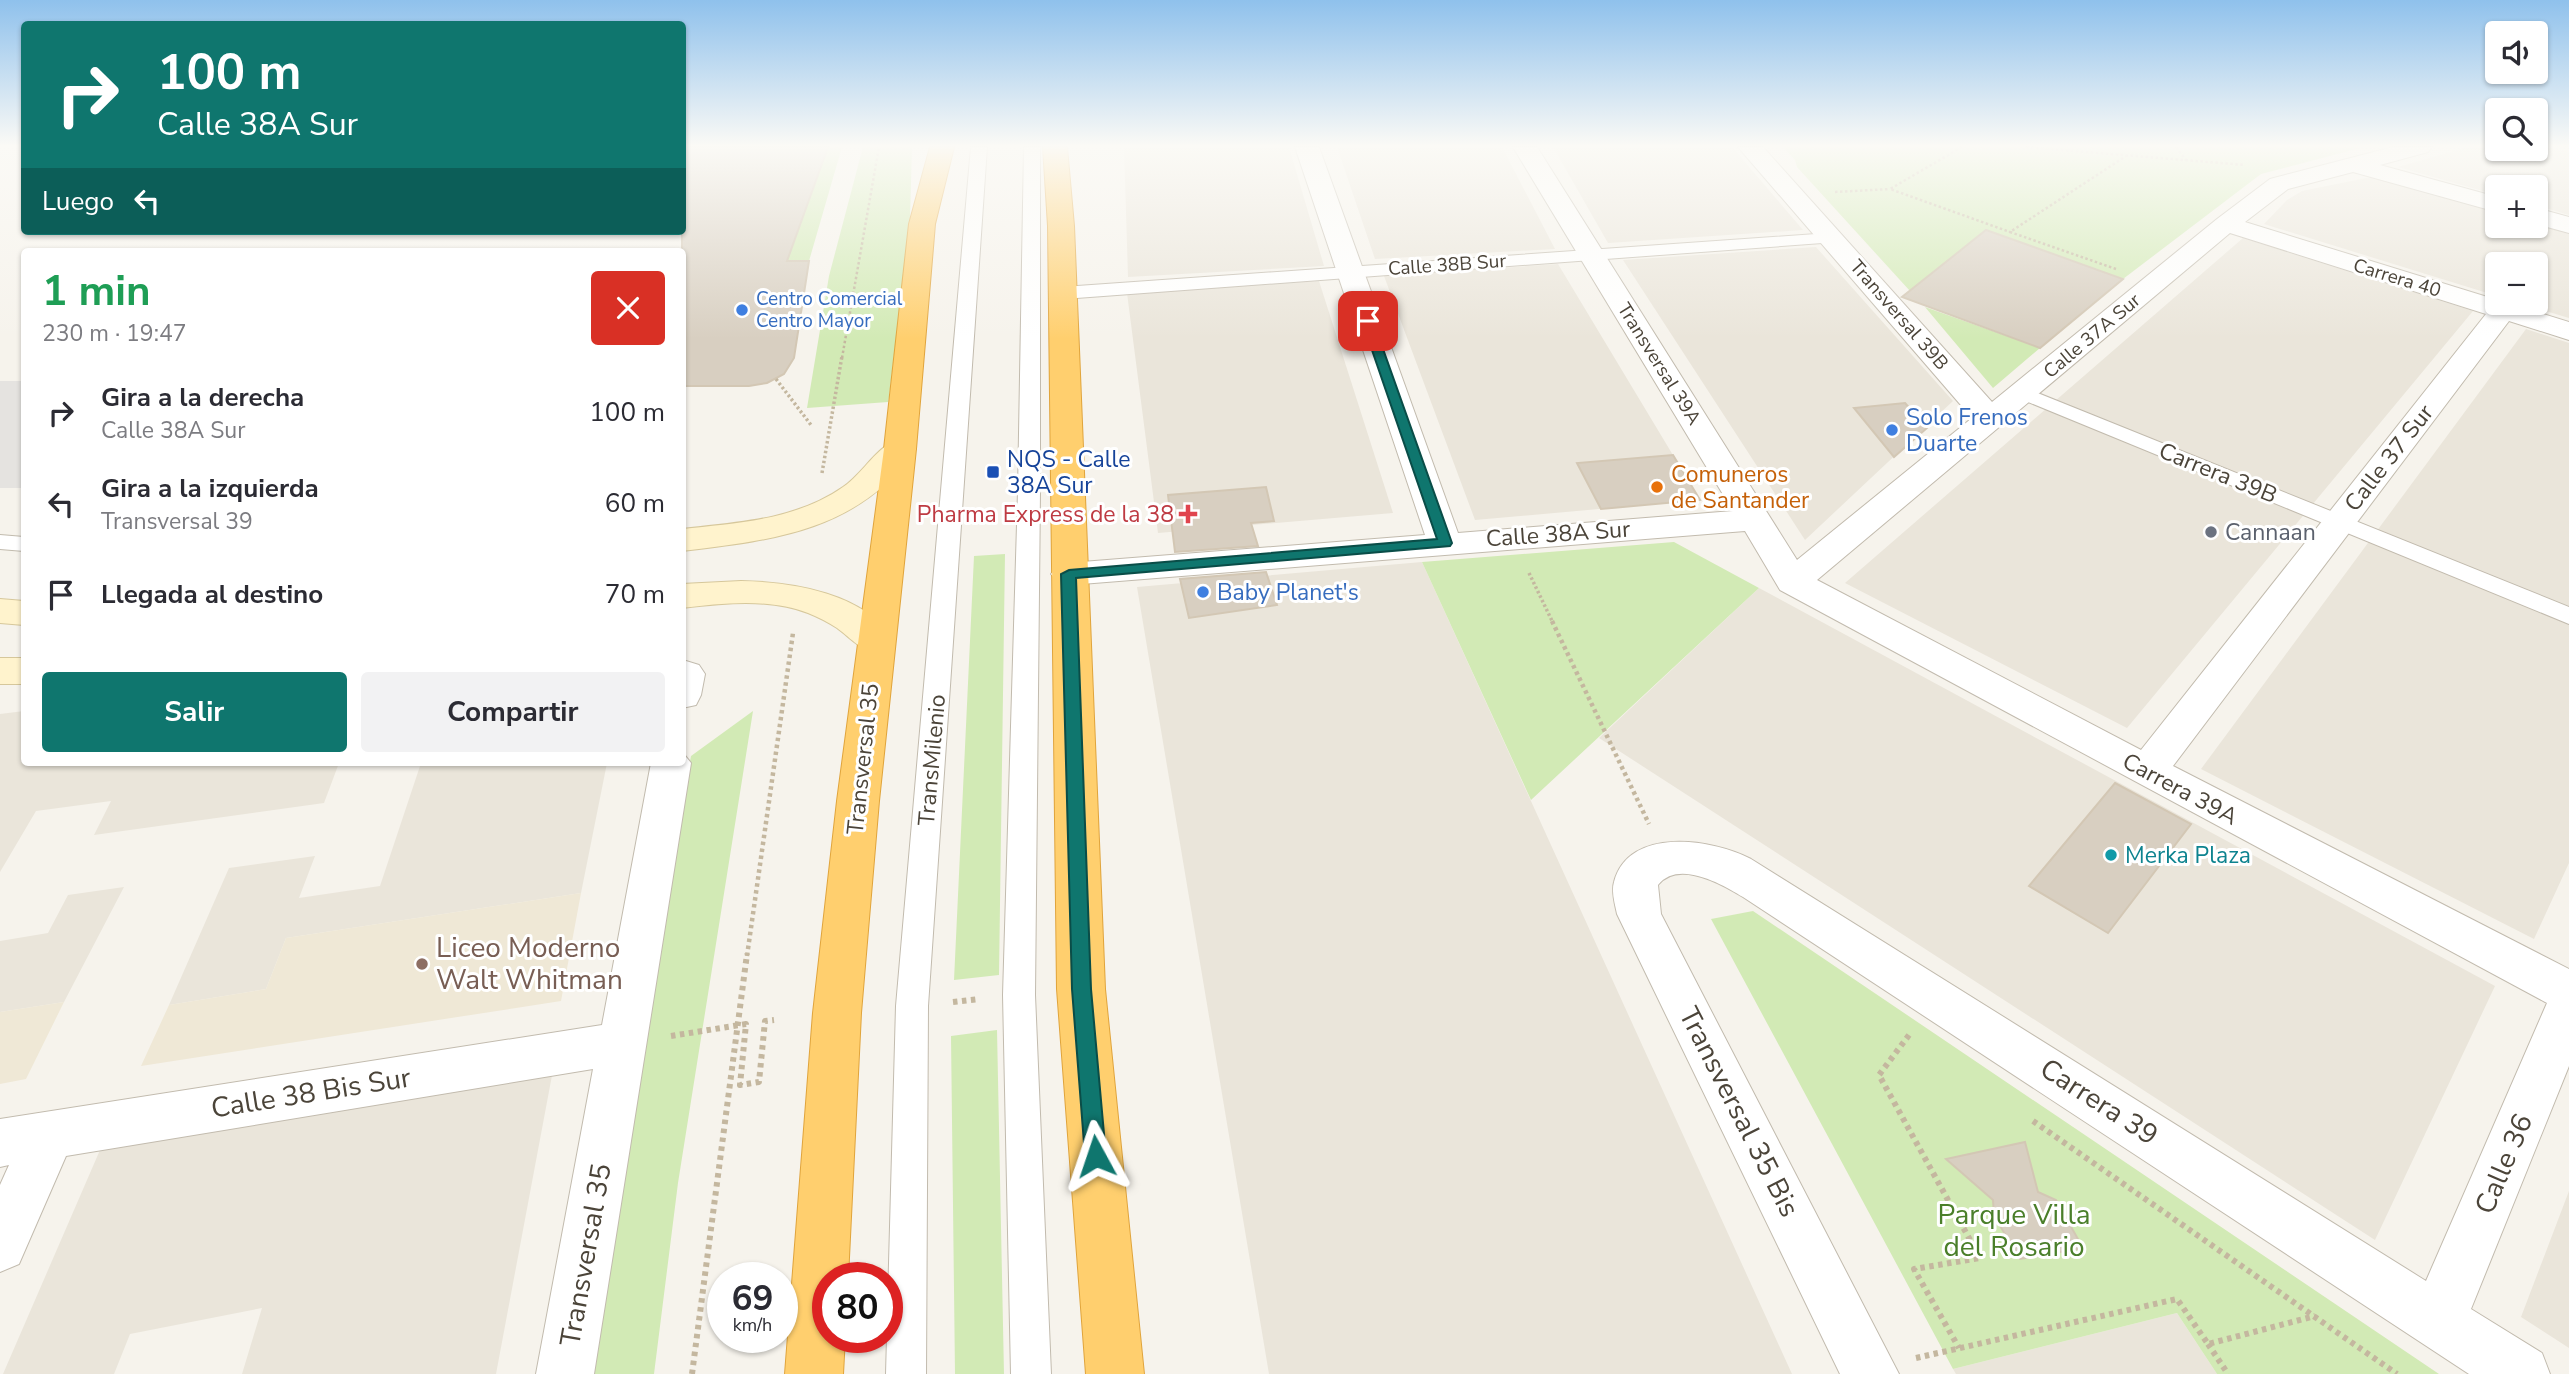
<!DOCTYPE html>
<html lang="es">
<meta charset="utf-8">
<style>
body{margin:0;font-family:"Nunito Sans",sans-serif;background:#f2f2f3;color:#2b2b33;height:100vh;display:flex;flex-direction:column;font-size:26px;white-space:nowrap}
*{box-sizing:border-box;margin:0}
p{font-size:23px;color:#7c7c81}
.icon{flex:none;width:38px;height:38px;fill:none;stroke:currentColor;stroke-width:2;stroke-linecap:round;stroke-linejoin:round}
.map{position:relative;flex:1;overflow:hidden}
.side{position:absolute;left:21px;top:248px;width:665px;height:518px;display:flex;flex-direction:column;background:#fff;border-radius:7px;box-shadow:0 2px 5px #0004}
.side>*{flex:none}
.top-card{position:absolute;left:21px;top:21px;width:665px;height:214px;border-radius:7px;box-shadow:0 2px 5px #0004;background:#0f766e;color:#fff;overflow:hidden}
.controls{position:absolute;left:2485px;top:21px;display:grid;gap:14px}
.controls a{display:grid;place-items:center;width:63px;height:63px;border-radius:7px;background:#fff;box-shadow:0 2px 5px #0004;font-size:35px}
.speed{position:absolute;left:707px;top:1262px;display:flex;gap:14px;font-size:35px;font-weight:700;text-align:center}
.speed>*{display:grid;place-content:center;width:91px;height:91px;border-radius:50%;background:#fff;box-shadow:0 2px 5px #0004;line-height:1}
.speed small{font-size:18px;font-weight:400}
.speed .limit{border:10px solid #d22;background:#fff;color:#111}
.pin{position:absolute;display:grid;place-items:center;width:60px;height:60px;color:#fff;margin:-30px;border-radius:14px;box-shadow:0 4px 10px #0006}
.me{position:absolute;width:77px;margin:-38px;rotate:355deg;stroke-linejoin:round;filter:drop-shadow(0 0 5px #0008)}
.turn{display:flex;align-items:center;gap:24px;height:147px;padding:0 21px;font-size:32px}
.turn .icon{width:91px;height:91px;stroke-width:2.5}
.turn b{display:block;font-size:49px;line-height:60px}
.then{display:flex;align-items:center;height:66px;padding:0 21px;background:#0003;gap:14px;font-size:26px}
.round{display:grid;place-items:center;flex:none;width:74px;height:74px;border-radius:7px;background:#f2f2f3}
.summary{display:flex;align-items:center;justify-content:space-between;height:119px;padding:0 21px}
h1{font-size:42px;font-weight:700;line-height:52px;color:#1e9e55}
.cta{display:flex;gap:14px;margin-top:auto;padding:14px 21px}
.cta a{flex:1;height:80px;border-radius:7px;background:#0f766e;color:#fff;font-size:28px;font-weight:700;line-height:80px;text-align:center}
.cta a+a{background:#f2f2f3;color:#2b2b33}
ul{padding:0;list-style:none}
li{display:flex;align-items:center;gap:21px;height:91px;padding:0 21px}
li div{flex:1}
li b{display:block;font-size:26px}
li em{font-style:normal}
.map>svg:first-child{display:block}
.residential{fill:#eae5da}
.education{fill:#efe8d6}
.green{fill:#d2eab5}
.parking{fill:#e5e3e0}
.building{fill:#d8cfc1;stroke:#d3c7b4;stroke-width:2}
.lines{fill:none;stroke-linecap:round;stroke-linejoin:round}
.lane-casing{stroke:#c2bbae;stroke-width:2}
.street-casing{stroke:#c2bbae;stroke-width:2}
.secondary-casing{stroke:#d6c79b;stroke-width:2}
.highway-casing{stroke:#e0a43c;stroke-width:2}
.path-far3{stroke:#c4b79f;stroke-width:2.5;stroke-dasharray:2.5 2.5;stroke-linecap:butt}
.path-far2{stroke:#c4b79f;stroke-width:3.5;stroke-dasharray:2.5 2.5;stroke-linecap:butt}
.path-far1{stroke:#c4b79f;stroke-width:4.5;stroke-dasharray:3.5 3.5;stroke-linecap:butt}
.path{stroke:#c4b79f;stroke-width:6;stroke-dasharray:4.5 4.5;stroke-linecap:butt}
.lane{fill:#fff;fill-rule:evenodd}
.street{fill:#fff;fill-rule:evenodd}
.secondary{fill:#fff3cd;fill-rule:evenodd}
.highway{fill:#ffcf6e;fill-rule:evenodd}
.route{fill:#0f766e;stroke:#0a4d48;stroke-width:2}
.shop-dot{fill:#3f7fe0;stroke:#fff;stroke-width:2.5}
.transit-dot{fill:#1a4fb4;stroke:#fff;stroke-width:2.5}
.food-dot{fill:#e8710a;stroke:#fff;stroke-width:2.5}
.health-dot{fill:#e0444e;stroke:#fff;stroke-width:2.5}
.worship-dot{fill:#6b7280;stroke:#fff;stroke-width:2.5}
.culture-dot{fill:#0f9aa8;stroke:#fff;stroke-width:2.5}
.education-dot{fill:#8d6e63;stroke:#fff;stroke-width:2.5}
.labels{text-anchor:middle;dominant-baseline:central;stroke-width:6;stroke-linejoin:round;paint-order:stroke}
.far-street-label{font-size:19px;fill:#4b4439;stroke:#fff}
.far-shop-label{font-size:19px;fill:#366cbe;stroke:#fff;text-anchor:start}
.shop-label{font-size:23px;fill:#366cbe;stroke:#fff;text-anchor:start}
.street-label{font-size:23px;fill:#4b4439;stroke:#fff}
.transit-label{font-size:23px;fill:#164399;stroke:#fff;text-anchor:start}
.food-label{font-size:23px;fill:#c56008;stroke:#fff;text-anchor:start}
.health-label{font-size:23px;fill:#be3a42;stroke:#fff;text-anchor:end}
.worship-label{font-size:23px;fill:#5b616d;stroke:#fff;text-anchor:start}
.culture-label{font-size:23px;fill:#0d838f;stroke:#fff;text-anchor:start}
.near-education-label{font-size:28px;fill:#785e54;stroke:#fff;text-anchor:start}
.near-street-label{font-size:28px;fill:#4b4439;stroke:#fff}
.near-park-label{font-size:28px;fill:#4a7f2a;stroke:#fff}
</style>
<div class="map">
<svg width="2569" height="1374" viewBox="0 0 2569 1374">
<rect width="100%" height="100%" fill="#f6f3ec"/>
<path class="residential" d="M1124 147H1289L1324 266 1128 277Z
M1337 147H1502L1555 249 1375 259Z
M1553 147H1732L1803 230 1608 243Z
M2468 147H2549L2569 152V215L2536 205V187H2497V195L2398 167Z
M2371 177 2497 213V226L2536 224 2569 234V318L2519 303H2536V264H2497V296L2264 224 2287 200 2302 191Z
M2243 238 2473 311 2127 728 1845 583Z
M1816 247 1953 401 1805 540 1623 260Z
M1558 264 1700 500 1475 520 1384 276Z
M1319 281 1393 513 1158 533 1127 293Z
M2526 329 2569 343V863L2534 939 2201 769Z
M1422 562 1792 1374H1269L1137 587Z
M1759 588 2495 986 2375 1240 1599 738Z
M24 711V763H339L324 803 94 835 111 801 36 811 0 872V714Z
M421 763H607L581 893 286 938 266 989 169 1005 229 868 315 856 299 898 380 886Z
M124 887 64 1002 0 1012V941L48 933 68 895Z
M553 1070 496 1374H242L262 1308 130 1334 114 1374H3L100 1150Z
M2569 1191V1348L2521 1317Z
M2177 1313 2217 1374H1956L1953 1369Z"/>
<path class="education" d="M581 893 561 1001 141 1066 169 1005 266 989 286 938Z
M64 1002 26 1079 0 1084V1012Z"/>
<path class="green" d="M828 147H842L809 261H787Z
M863 147H912L910 219 889 397 888 402 807 408 829 276Z
M1783 147H2364L2261 174 2123 279 1986 230 1910 291 1797 167 1795 160Z
M1925 307 2040 348 1993 388Z
M1674 542 1759 588 1531 800 1422 562Z
M1005 554 999 975 954 980 974 556Z
M753 711 678 1183 654 1374H586L691 756Z
M1753 911 2439 1374H2217L2177 1313 1953 1369 1711 919Z
M997 1030 1004 1374H955L951 1036Z"/>
<path class="parking" d="M0 381H24V488H0Z"/>
<path class="building" d="M682 147H828L787 261H809L794 358 784 374 767 383 749 386H682Z
M1986 230 2031 246 2123 279 2040 348 1902 297Z
M1905 403 1927 428 1894 457 1854 408Z
M1673 455 1700 500 1601 509 1577 463Z
M1266 487 1274 521 1251 523 1258 546 1175 552 1168 495Z
M1266 572 1277 605 1189 618 1180 579Z
M2115 783 2191 824 2108 933 2029 886Z
M2025 1142 2038 1192 2056 1200 2083 1248 2020 1259 1994 1216 1993 1200 1946 1159Z"/>
<g class="lines">
<defs>
<path id="lane" d="M971 147H987L928 1006 926 1374H886L896 1006Z
M1024 147H1040V491L1035 995 1051 1374H1011L1003 995 1018 491Z
M1830 233 1839 238 1836 242 1063 299 1054 293 1063 287Z
M2023 387 2569 607V624L2016 397 2013 393 2016 389Z
M0 535 24 537V551L0 549Z"/>
<path id="street" d="M1295 147H1319L1458 533 1733 511 1513 147H1537L1797 560 1972 418 1738 147H1763L1992 402 2217 219 2270 179 2393 147H2432L2428 152 2380 165 2497 197V212L2353 172 2288 189 2245 222 2497 300V303H2507L2569 322V340L2509 321 2173 766 2569 969V1066L2471 1309 2542 1353 2550 1374H2469L1743 897C1722 884 1678 859 1658 885L1661 914 1899 1374H1840L1617 914C1615 904 1611 892 1614 882 1629 826 1712 839 1751 859L2426 1281 2547 1003 1780 590 1745 531 1069 585 1057 582 1051 574 1057 566 1069 563 1425 535ZM2230 233 2486 314 2141 750 1817 580Z
M2536 208 2569 217V233L2536 224Z
M686 661 699 665 705 674 701 695 696 705 682 708V662Z
M682 752 691 763 594 1374H536L593 1069 66 1156 19 1264 0 1272V1185L9 1165 0 1167V1119L602 1025 651 763H682Z"/>
<path id="secondary" d="M900 439 911 442 916 449C859 531 774 540 682 551V529C737 523 796 520 843 487 863 474 877 445 900 439Z
M741 581C793 582 865 593 895 641L889 650C865 657 856 642 837 628 828 622 818 617 808 613 769 598 723 603 682 608V584Z
M0 599 24 601V625L0 623Z
M0 658H24V684H0Z"/>
<path id="highway" d="M930 147H954L935 224 916 449 879 801 861 1013 848 1278H828V1337H845L843 1374H785L813 1013 837 801 884 449 909 224Z
M1043 147H1067L1074 226 1105 989 1144 1374H1086L1057 989 1048 226Z"/>
</defs>
<use href="#lane" class="lane-casing"/>
<use href="#street" class="street-casing"/>
<use href="#secondary" class="secondary-casing"/>
<use href="#highway" class="highway-casing"/>
<path class="path-far3" d="M1962 147 1890 189 2010 232
M2026 147 2245 165
M2176 147 2186 160
M1835 192 1890 189
M2116 269 2010 232 2126 156
M842 358 879 147"/>
<path class="path-far2" d="M776 379 811 425
M822 473 842 356
M1529 573 1553 623"/>
<path class="path-far1" d="M1552 621 1649 824
M747 956 793 633"/>
<path class="path" d="M953 1002 979 999
M1909 1035 1879 1075 1980 1258 1914 1269 1959 1348
M671 1036 746 1024 740 1085 759 1082 765 1021 774 1020
M2033 1121 2397 1374
M2208 1344 2228 1374
M1916 1358 2177 1299 2208 1344 2315 1316
M692 1374 747 954"/>
<use href="#lane" class="lane"/>
<use href="#street" class="street"/>
<use href="#secondary" class="secondary"/>
<use href="#highway" class="highway"/>
</g>
<linearGradient id="sky" x2="0" y2="1"><stop stop-color="#8fc1ec"/><stop offset="0.43" stop-color="#fbfaf6"/><stop offset="1" stop-color="#fbfaf6" stop-opacity="0"/></linearGradient>
<rect width="2569" height="339" fill="url(#sky)"/>
<path class="route" d="M1368 318 1373 321 1452 543 1450 546 1076 578 1091 989 1106 1156 1103 1163 1096 1166 1088 1163 1085 1156 1072 989 1061 574 1069 570 1437 539 1362 321Z"/>
<g class="shop-dot">
<circle cx="742" cy="310" r="7"/>
<circle cx="1892" cy="430" r="7"/>
<circle cx="1203" cy="592" r="7"/>
</g>
<rect class="transit-dot" x="986" y="465" width="14" height="14" rx="3.5"/>
<circle class="food-dot" cx="1657" cy="487" r="7"/>
<path class="health-dot" d="M1184.5 503.5h7v7h7v7h-7v7h-7v-7h-7v-7h7z"/>
<circle class="worship-dot" cx="2211" cy="532" r="7"/>
<circle class="culture-dot" cx="2111" cy="855" r="7"/>
<circle class="education-dot" cx="422" cy="964" r="7"/>
<g class="labels">
<g class="far-street-label">
<text transform="translate(1447 265) rotate(-4)">Calle 38B Sur</text>
<text transform="translate(2397 278) rotate(17)">Carrera 40</text>
<text transform="translate(1899 315) rotate(49)">Transversal 39B</text>
<text transform="translate(2092 336) rotate(-40)">Calle 37A Sur</text>
<text transform="translate(1659 364) rotate(58)">Transversal 39A</text>
</g>
<g class="far-shop-label">
<text x="756" y="299">Centro Comercial<tspan x="756" dy="22">Centro Mayor</tspan></text>
</g>
<g class="shop-label">
<text x="1906" y="417">Solo Frenos<tspan x="1906" dy="26">Duarte</tspan></text>
<text x="1217" y="592">Baby Planet's</text>
</g>
<g class="street-label">
<text transform="translate(2389 458) rotate(-52)">Calle 37 Sur</text>
<text transform="translate(2218 473) rotate(22)">Carrera 39B</text>
<text transform="translate(1558 534) rotate(-4)">Calle 38A Sur</text>
<text transform="translate(863 759) rotate(-84)">Transversal 35</text>
<text transform="translate(932 760) rotate(-85)">TransMilenio</text>
<text transform="translate(2180 789) rotate(28)">Carrera 39A</text>
</g>
<g class="transit-label">
<text x="1007" y="459">NQS - Calle<tspan x="1007" dy="26">38A Sur</tspan></text>
</g>
<g class="food-label">
<text x="1671" y="474">Comuneros<tspan x="1671" dy="26">de Santander</tspan></text>
</g>
<g class="health-label">
<text x="1174" y="514">Pharma Express de la 38</text>
</g>
<g class="worship-label">
<text x="2225" y="532">Cannaan</text>
</g>
<g class="culture-label">
<text x="2125" y="855">Merka Plaza</text>
</g>
<g class="near-education-label">
<text x="436" y="948">Liceo Moderno<tspan x="436" dy="32">Walt Whitman</tspan></text>
</g>
<g class="near-street-label">
<text transform="translate(311 1093) rotate(-9)">Calle 38 Bis Sur</text>
<text transform="translate(2099 1102) rotate(33)">Carrera 39</text>
<text transform="translate(1739 1112) rotate(63)">Transversal 35 Bis</text>
<text transform="translate(2504 1164) rotate(-67)">Calle 36</text>
<text transform="translate(586 1255) rotate(-80)">Transversal 35</text>
</g>
<g class="near-park-label">
<text x="2014" y="1215">Parque Villa<tspan x="2014" dy="32">del Rosario</tspan></text>
</g>
</g>
</svg>
<div class="controls">
<a><svg class="icon" aria-label="sound" viewBox="0 0 24 24"><path d="M4 9h4l5-4v14l-5-4H4zM17 9q2 3 0 6"/></svg></a>
<a><svg class="icon" aria-label="search" viewBox="0 0 24 24"><circle cx="10" cy="10" r="6"/><path d="M15 15l6 6"/></svg></a>
<a>+</a>
<a>−</a>
</div>
<div class="speed"><div>69<small>km/h</small></div><div class="limit">80</div></div>
<div class="pin" style="left:1368px;top:321px;background:#d93025"><svg class="icon" aria-label="arrive" viewBox="0 0 24 24"><path d="M6 21V4h12l-3 4 3 4H6"/></svg></div>
<svg class="me" style="left:1096px;top:1156px" viewBox="-20 -20 40 40"><path d="M0-17L14 15 0 8-14 15z" fill="#0f766e" stroke="#fff" stroke-width="4"/></svg>
<div class="top-card">
<div class="turn"><svg class="icon" aria-label="right" viewBox="0 0 24 24"><path d="M7 20v-9h11M14 6l5 5-5 5"/></svg><div><b>100 m</b>Calle 38A Sur</div></div>
<div class="then">Luego<svg class="icon" aria-label="left" viewBox="0 0 24 24"><path d="M17 20v-9H6M10 6l-5 5 5 5"/></svg></div>
</div>
<section class="side">
<div class="summary"><div><h1>1 min</h1><p>230 m · 19:47</p></div><a class="round" style="background:#d93025;color:#fff"><svg class="icon" aria-label="close" viewBox="0 0 24 24"><path d="M6 6l12 12M18 6L6 18"/></svg></a></div>
<ul>
<li><svg class="icon" aria-label="right" viewBox="0 0 24 24"><path d="M7 20v-9h11M14 6l5 5-5 5"/></svg><div><b>Gira a la derecha</b><p>Calle 38A Sur</p></div><em>100 m</em></li>
<li><svg class="icon" aria-label="left" viewBox="0 0 24 24"><path d="M17 20v-9H6M10 6l-5 5 5 5"/></svg><div><b>Gira a la izquierda</b><p>Transversal 39</p></div><em>60 m</em></li>
<li><svg class="icon" aria-label="arrive" viewBox="0 0 24 24"><path d="M6 21V4h12l-3 4 3 4H6"/></svg><div><b>Llegada al destino</b></div><em>70 m</em></li>
</ul>
<div class="cta"><a>Salir</a><a>Compartir</a></div>
</section>
</div>
